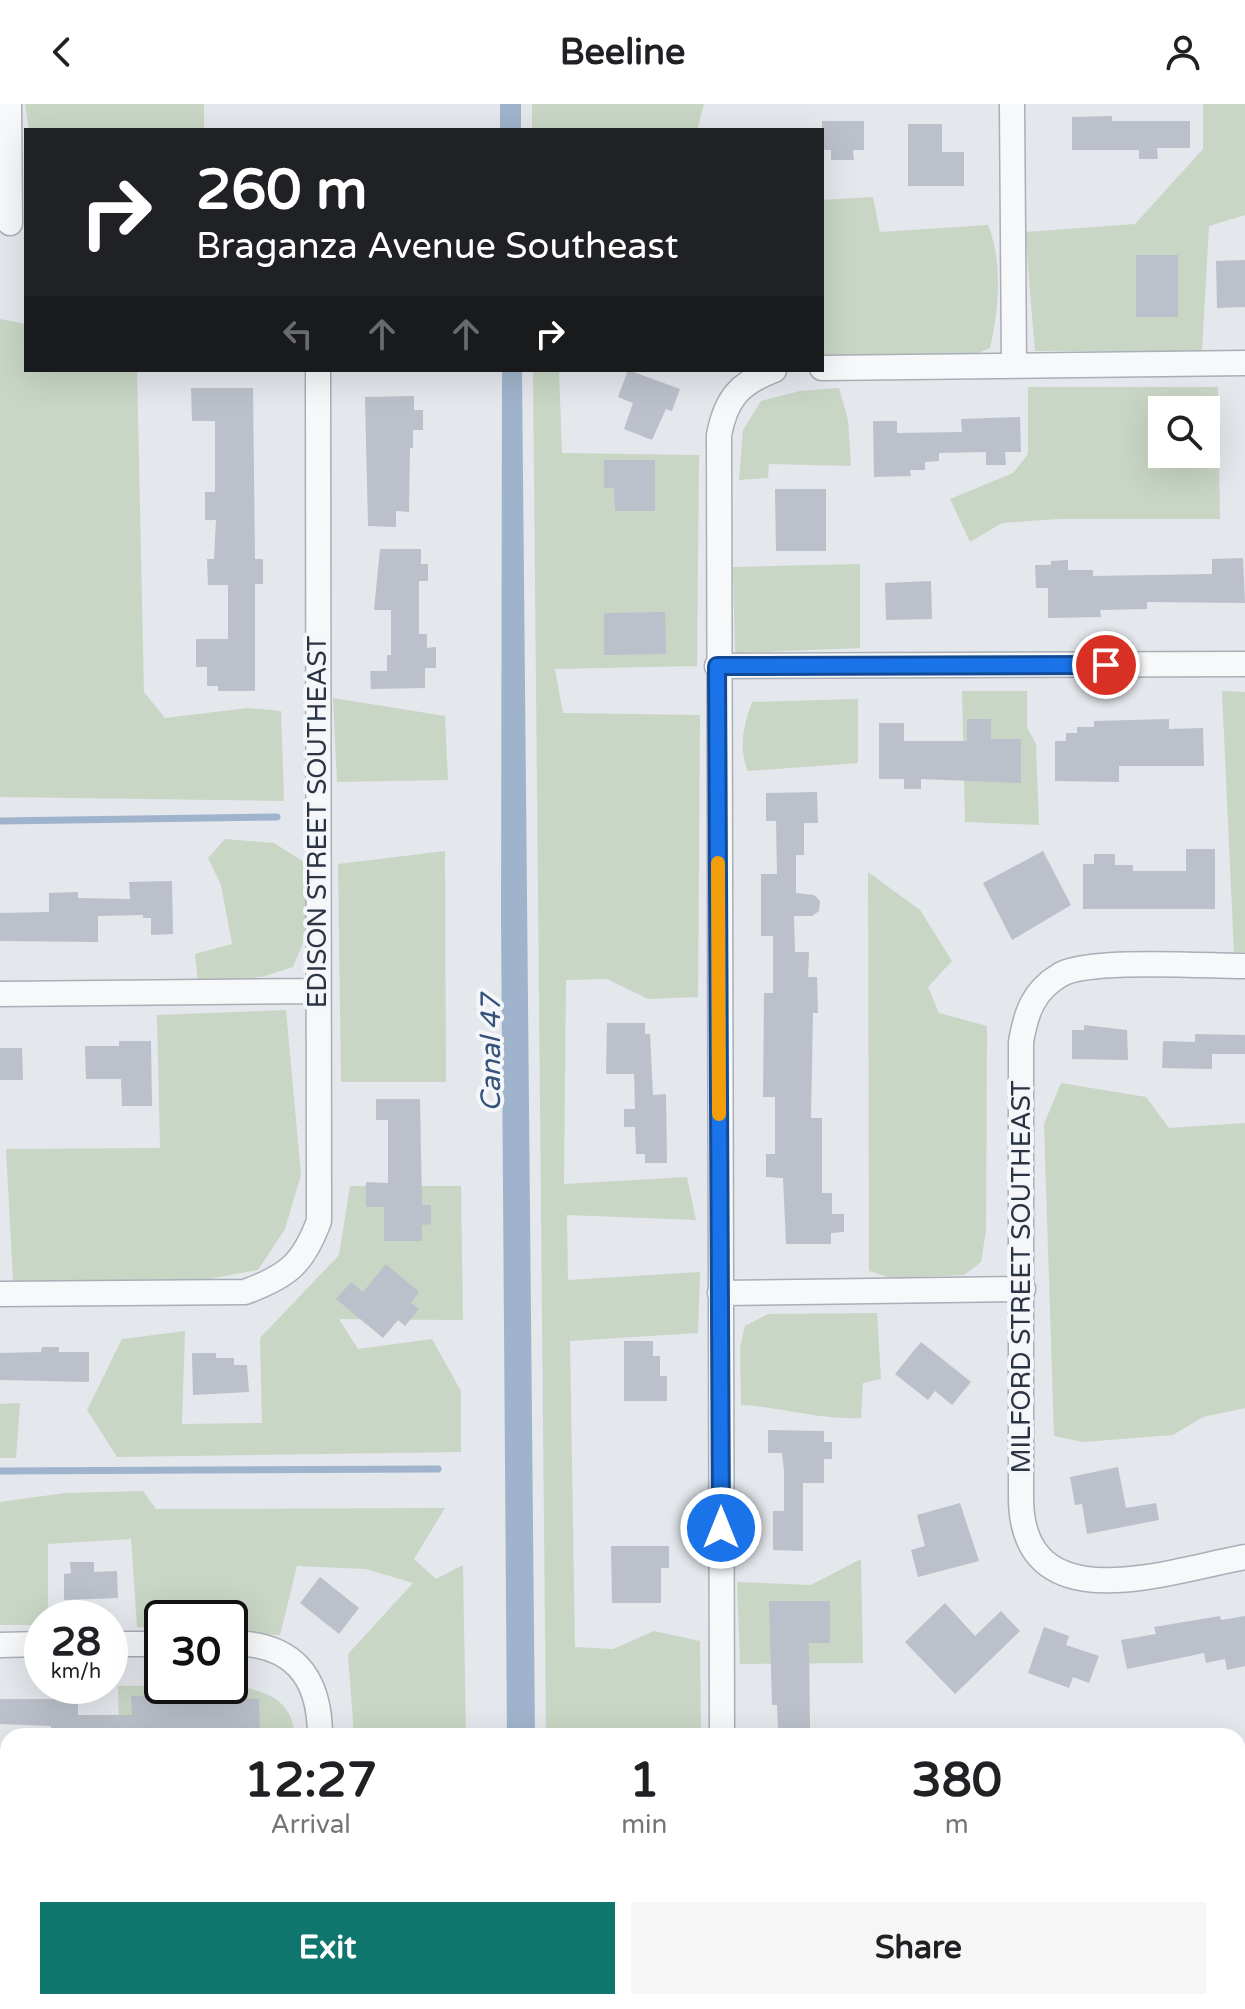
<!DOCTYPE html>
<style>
body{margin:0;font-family:"Varela Round",sans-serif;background:#f6f6f6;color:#202124;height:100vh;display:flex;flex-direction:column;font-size:30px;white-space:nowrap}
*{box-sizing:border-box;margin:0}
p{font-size:26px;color:#757577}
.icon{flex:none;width:44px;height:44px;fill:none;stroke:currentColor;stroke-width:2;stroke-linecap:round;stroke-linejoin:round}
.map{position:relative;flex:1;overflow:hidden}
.sheet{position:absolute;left:0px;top:1624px;width:1246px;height:282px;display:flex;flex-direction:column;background:#fff;border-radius:24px 24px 0 0;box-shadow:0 8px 32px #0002}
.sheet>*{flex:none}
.banner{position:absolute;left:24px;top:24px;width:800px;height:244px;border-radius:0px;box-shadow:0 8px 32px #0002;background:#202124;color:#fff;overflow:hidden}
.tools{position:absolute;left:1148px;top:292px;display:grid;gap:16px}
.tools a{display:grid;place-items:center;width:72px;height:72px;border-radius:0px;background:#fff;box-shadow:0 8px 32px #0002;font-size:40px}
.speed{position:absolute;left:24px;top:1496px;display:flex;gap:16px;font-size:40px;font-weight:700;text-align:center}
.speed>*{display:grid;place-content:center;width:104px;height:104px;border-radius:50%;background:#fff;box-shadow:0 8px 32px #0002;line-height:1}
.speed small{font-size:20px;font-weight:400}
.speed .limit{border:4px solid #111;border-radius:12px;background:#fff;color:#111}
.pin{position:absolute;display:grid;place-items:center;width:68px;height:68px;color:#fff;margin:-34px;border:4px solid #fff;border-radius:50%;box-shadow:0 2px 8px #0007}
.me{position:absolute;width:88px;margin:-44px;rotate:0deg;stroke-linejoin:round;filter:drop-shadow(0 0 6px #0008)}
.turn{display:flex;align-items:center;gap:28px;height:168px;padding:0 40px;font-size:36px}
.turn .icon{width:104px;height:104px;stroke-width:2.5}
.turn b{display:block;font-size:56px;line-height:68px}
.lanes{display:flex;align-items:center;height:76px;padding:0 40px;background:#0003;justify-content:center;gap:40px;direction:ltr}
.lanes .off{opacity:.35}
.eta{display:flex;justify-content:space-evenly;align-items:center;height:136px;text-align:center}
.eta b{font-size:48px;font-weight:700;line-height:56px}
.cta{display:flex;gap:16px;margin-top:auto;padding:16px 40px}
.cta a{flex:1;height:92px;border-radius:0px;background:#0f766e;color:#fff;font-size:32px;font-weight:700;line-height:92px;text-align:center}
.cta a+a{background:#f6f6f6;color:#202124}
header{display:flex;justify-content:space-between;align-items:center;height:104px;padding:0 40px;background:#fff;font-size:36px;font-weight:700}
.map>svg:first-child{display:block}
.green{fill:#c9d6c5;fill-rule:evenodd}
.water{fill:#9fb4cc}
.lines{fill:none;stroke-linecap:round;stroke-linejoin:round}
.stream{stroke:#9fb4cc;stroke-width:7}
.building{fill:#bbc0ca}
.minor-casing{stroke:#a9aeb7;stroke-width:27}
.minor{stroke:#f7f8fa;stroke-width:24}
.route-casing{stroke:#114b97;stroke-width:20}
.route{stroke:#1a73e8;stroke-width:14}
.slow{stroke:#f59e0b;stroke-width:14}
.labels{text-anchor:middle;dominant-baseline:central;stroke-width:8;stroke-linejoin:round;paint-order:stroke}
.street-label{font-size:26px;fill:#2b3445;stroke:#f4f6f9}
.water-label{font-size:28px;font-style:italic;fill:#34527a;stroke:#f4f6f9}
</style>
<header><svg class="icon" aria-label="back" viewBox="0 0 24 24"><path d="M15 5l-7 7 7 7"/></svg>Beeline<svg class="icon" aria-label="person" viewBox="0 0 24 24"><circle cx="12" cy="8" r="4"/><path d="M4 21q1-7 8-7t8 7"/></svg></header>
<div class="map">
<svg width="1245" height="1905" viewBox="0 0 1245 1905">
<rect width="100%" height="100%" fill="#e4e7ec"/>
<path class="green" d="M25 0H204V26H29Z
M532 0H704L697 26H532Z
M1203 0H1245V111L1209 122 1202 247H1035L1025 128 1135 120 1203 45Z
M873 93 880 128 988 121C1003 158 999 205 990 244L973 251H822V96Z
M0 215 26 220V266H137L144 588 165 614 248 604 281 607 284 697 0 693Z
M533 266H559L562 349 699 351 697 562 555 565 563 609 700 611 698 893 648 895 607 875 566 876 564 1080 687 1073 696 1116 567 1111 568 1176 700 1168 698 1229 570 1237 575 1543 613 1545 654 1527 700 1537 701 1632H546Z
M1028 283H1218L1220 415H1058L1002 419 970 438 950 395 1013 369 1028 350ZM1162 306H1206V350H1162Z
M839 284 848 316 851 362 769 360 768 374 739 376 743 326 761 297 800 287Z
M860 460V544L735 549 733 463Z
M962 587H1027V623L1036 640 1039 721 965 718Z
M1222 587 1245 588V848L1234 849Z
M333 594 445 612 448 676 337 678Z
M858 595V659L748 667C738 644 744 620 752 598Z
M225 735 274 739 304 758 307 830 293 863 262 873 198 877 195 850 232 840 221 781 208 754Z
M445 747 446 978H341L338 760Z
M868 768 920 806 952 857 928 883 939 909 987 922 986 1127 981 1158 964 1171 891 1174 869 1167Z
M286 906 301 1071 285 1125 258 1166 208 1175 13 1177 6 1045 160 1044 157 911Z
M1061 979 1146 993 1169 1024 1245 1019V1304L1203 1313 1173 1331 1083 1338 1054 1332 1044 1020Z
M350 1082H461L463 1216 339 1215 358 1245 432 1235 461 1287V1348L117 1353 87 1306 122 1235 185 1227 182 1320 262 1319 260 1234 339 1151Z
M877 1209 881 1275 863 1279 861 1314C820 1316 782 1303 741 1301L740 1243 745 1222 768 1210Z
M20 1299 16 1354H0V1300Z
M143 1387 156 1405 445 1404 414 1455 436 1475 463 1461 466 1632H354L348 1550 413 1479 366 1465 297 1462 280 1531 230 1528V1514H162V1524L137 1523 131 1435 48 1440V1514H42V1521H0V1398L65 1389Z
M861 1455 863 1559 740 1560 737 1478 811 1481Z
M238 1581C270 1590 291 1595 295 1632H119L118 1582Z
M172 1898H303V1905H172Z
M346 1898H455L454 1905H346Z
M940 1898H1013L1015 1905H941Z"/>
<path class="water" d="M500 0H521V26H500Z
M502 266H522L535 1632H507L501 815Z"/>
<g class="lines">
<path class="stream" d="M0 717 277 713
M0 1367 438 1365"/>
</g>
<path class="building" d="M1112 12V17H1190V44H1157L1158 55H1139V46H1072V13Z
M822 17H864V46H853L854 56H831V46H822Z
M908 20H942V48H964V82H908Z
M1136 151H1178V213H1136Z
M1245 156V203L1217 204 1216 157Z
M628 266 680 285 672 307 666 305 652 336 624 325 633 299 618 293Z
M191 284H253L255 455H263V480H255V587H218V582H207V563H196V535H228V481H208L207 455H214L216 416H205V388H215V317H192Z
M414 292V306H423V326H413V344H410L409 408 396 407V423L368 422 365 293Z
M1020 313 1021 348H1005L1006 361H986V348L939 349V357L925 358V366H910L911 372 874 373 873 317H897V329L962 328 961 315Z
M604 356H655V407H615L614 384H604Z
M775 385H826V447H776Z
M380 445H421V460H428V477H419V530H427V544L436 543V564H425V584L371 585 370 567H387V551H391V506H374Z
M1243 454 1245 499 1147 498V505L1100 506 1101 513 1048 514V484H1036L1035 461H1051V457L1068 456V466H1093V472L1212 470V455Z
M931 477 932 515 886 516 885 479Z
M665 508 666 550 604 551V509Z
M967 615H991V635H1021V679L921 675V685H904V675H879V619H904V637H967Z
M1169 615V625L1203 624 1204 662H1119V678L1055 677V637H1066V629H1077V623H1094V617Z
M817 688 818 719H804V751H796V789L814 791 820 797 819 807 812 812H794L795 848H809L808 873H817L818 909H813L811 1014H822V1089H832V1110H844V1128L831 1129V1140H786L783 1074 766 1073V1050H775V993H763L764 889H773V832H761V770H777L776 717H766V689Z
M1186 745H1215V805H1083V760H1094V750H1115V761H1133V767H1186Z
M1043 747 1071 801 1012 836 983 779Z
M172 777 173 830 151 831V814H143V811L98 812V838L0 837V809L49 808V789L78 788V794L130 795 129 778Z
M607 919H645V930H650L653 991 666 990 667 1059H645V1050H636L635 1023H624V1005H635L634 970H606Z
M1084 921 1127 926 1128 956 1072 955V926H1084Z
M1195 930 1245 931V950H1212V965L1162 964 1163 937 1195 938Z
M119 937H151L152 1002H122L121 975H86L85 942H119Z
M0 944H22L23 976H0Z
M376 995H420L422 1101H431V1120L422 1121V1137H384V1103H366V1078L388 1079V1016H376Z
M386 1160 419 1188 411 1199 419 1205 405 1222 398 1216 383 1234 336 1195 351 1178 363 1188Z
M624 1237H653V1252H660V1272H667V1297H624Z
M921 1238 971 1278 952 1301 935 1287 928 1296 895 1270Z
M42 1243H59V1248H89V1278L0 1276V1249L41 1248Z
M192 1249H216V1254H234V1261H247L249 1288 193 1291Z
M768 1326 824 1327V1338H832V1355H824V1379H803V1447L773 1446V1407H784V1367L782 1349H768Z
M1118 1363 1126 1404 1156 1399 1159 1416 1087 1430 1082 1400 1075 1401 1070 1373Z
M960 1399 979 1457 918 1473 911 1446 925 1442 917 1411Z
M611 1442H669V1464H661V1499H612Z
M70 1458H94V1468L117 1467 118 1494 64 1496V1470L71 1469Z
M320 1473 359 1504 339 1530 300 1499Z
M769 1497H830V1539H809L810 1624H778L777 1601H772Z
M945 1499 975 1532 1001 1507 1020 1527 955 1590 905 1538Z
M1220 1512 1221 1516 1245 1512V1562L1227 1566 1225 1555 1206 1559 1204 1549 1127 1565 1121 1536 1156 1530 1154 1523Z
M1044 1523 1069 1532 1066 1541 1099 1552 1089 1579 1073 1573 1069 1584 1028 1569Z
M131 1592 259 1595 260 1632H51V1622L0 1620V1595H78V1611H132Z"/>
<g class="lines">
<defs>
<path id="minor" d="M9 0 10 119
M1012 0 1014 262
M822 264 1245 259
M717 562 1245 560
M1245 862C1207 862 1087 854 1060 871 1033 887 1026 909 1021 938V1393C1021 1521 1168 1467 1245 1453
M0 890 316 887
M720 1189 1023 1185
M0 1190 245 1188C288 1172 303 1160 319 1117L318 266
M230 1539C292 1539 320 1571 320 1632
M110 1540H162
M0 1541 42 1540
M722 1632 719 331C726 294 740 279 774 266
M1238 1760 1245 1759
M0 1846 8 1845
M723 1898V1905
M319 1905V1898"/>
</defs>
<use href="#minor" class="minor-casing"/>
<use href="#minor" class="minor"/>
</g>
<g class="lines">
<defs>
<path id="route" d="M721 1424 717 562 1106 561"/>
</defs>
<use href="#route" class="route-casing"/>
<use href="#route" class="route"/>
<path class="slow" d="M718 759 719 1010"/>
</g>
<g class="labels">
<g class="street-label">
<text transform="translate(317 718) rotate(-90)">EDISON STREET SOUTHEAST</text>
<text transform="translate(1021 1173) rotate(-90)">MILFORD STREET SOUTHEAST</text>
</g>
<g class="water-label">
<text transform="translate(491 949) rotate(-90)">Canal 47</text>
</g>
</g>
</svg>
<div class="tools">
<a><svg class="icon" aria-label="search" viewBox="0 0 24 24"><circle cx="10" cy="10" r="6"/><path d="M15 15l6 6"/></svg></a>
</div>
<div class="speed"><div>28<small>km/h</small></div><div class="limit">30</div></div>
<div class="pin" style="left:1106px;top:561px;background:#d93025"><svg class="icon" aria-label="arrive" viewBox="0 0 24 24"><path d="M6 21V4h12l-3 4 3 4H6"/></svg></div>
<svg class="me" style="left:721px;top:1424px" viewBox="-20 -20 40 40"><circle r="17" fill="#1a73e8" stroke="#fff" stroke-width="3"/><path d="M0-11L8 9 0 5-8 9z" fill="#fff"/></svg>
<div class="banner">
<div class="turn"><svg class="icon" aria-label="right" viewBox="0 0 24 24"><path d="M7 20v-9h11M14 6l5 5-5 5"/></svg><div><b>260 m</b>Braganza Avenue Southeast</div></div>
<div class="lanes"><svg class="icon off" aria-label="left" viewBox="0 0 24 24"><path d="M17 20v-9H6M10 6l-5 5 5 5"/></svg><svg class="icon off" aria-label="ahead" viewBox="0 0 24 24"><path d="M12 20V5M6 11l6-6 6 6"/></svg><svg class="icon off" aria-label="ahead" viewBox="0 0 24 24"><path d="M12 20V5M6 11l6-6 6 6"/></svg><svg class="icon" aria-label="right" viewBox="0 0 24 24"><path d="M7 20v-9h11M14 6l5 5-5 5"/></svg></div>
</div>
<section class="sheet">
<div class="eta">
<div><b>12:27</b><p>Arrival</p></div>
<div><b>1</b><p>min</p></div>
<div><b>380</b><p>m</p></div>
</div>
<div class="cta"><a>Exit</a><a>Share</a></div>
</section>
</div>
